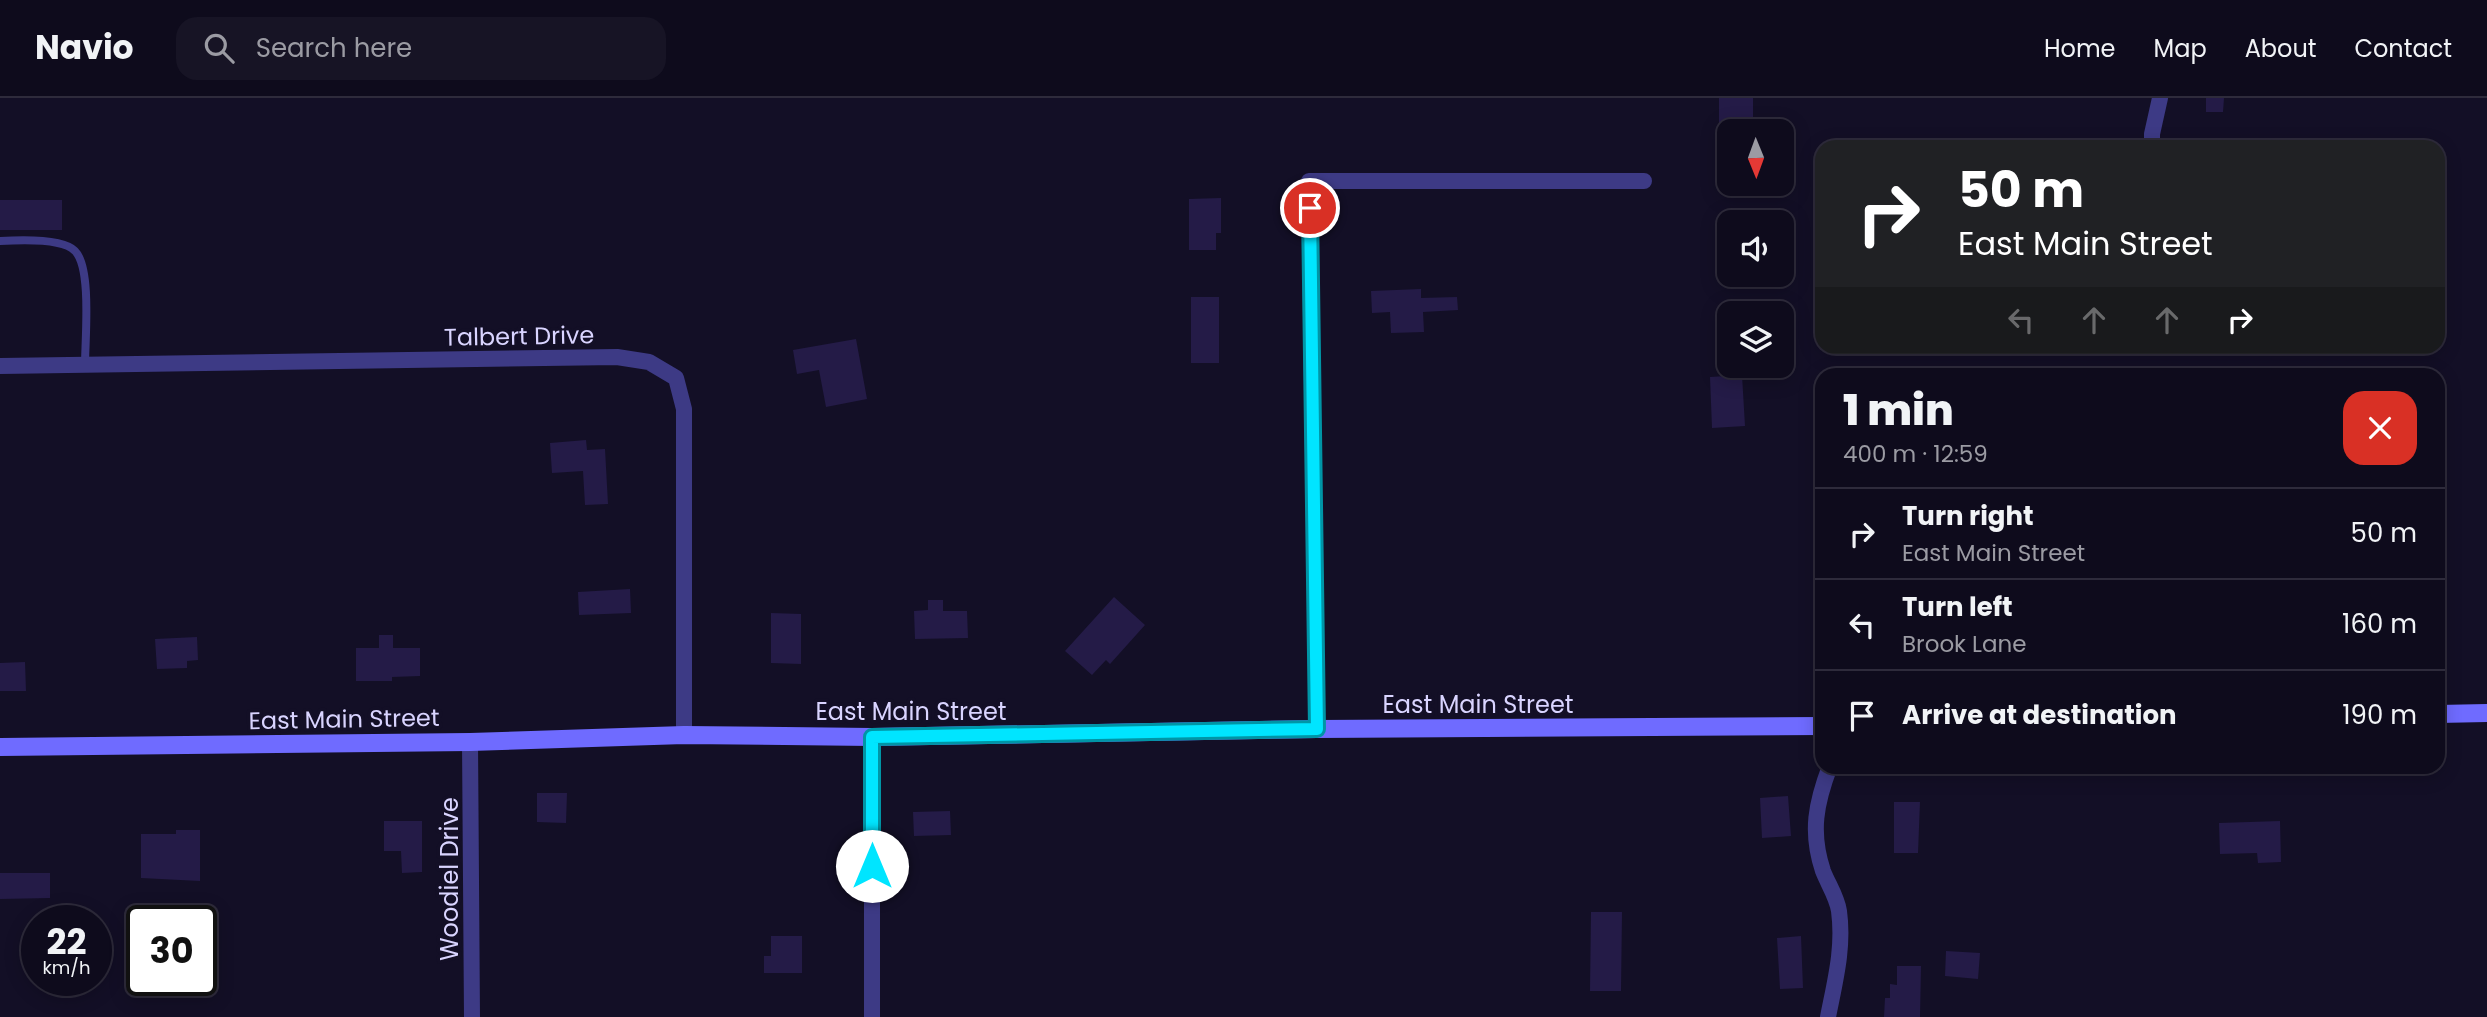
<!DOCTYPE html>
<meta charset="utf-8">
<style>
body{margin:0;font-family:Poppins,sans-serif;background:#171425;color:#f1f3f6;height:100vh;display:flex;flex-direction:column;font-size:26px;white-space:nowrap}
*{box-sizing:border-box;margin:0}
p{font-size:23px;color:#9b9ba3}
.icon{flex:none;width:38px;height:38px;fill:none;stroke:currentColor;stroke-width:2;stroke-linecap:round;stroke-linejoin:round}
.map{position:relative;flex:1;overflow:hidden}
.panel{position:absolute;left:1815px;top:270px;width:630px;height:406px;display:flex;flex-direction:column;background:#0e0b1c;border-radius:21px;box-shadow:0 4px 18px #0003,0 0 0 2px #2e2b3b}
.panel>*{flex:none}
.top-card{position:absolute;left:1815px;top:42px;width:630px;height:214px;border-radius:21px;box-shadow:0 4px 18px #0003,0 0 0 2px #2e2b3b;background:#202124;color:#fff;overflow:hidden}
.needle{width:46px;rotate:179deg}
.fabs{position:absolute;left:1717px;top:21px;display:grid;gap:14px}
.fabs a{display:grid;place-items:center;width:77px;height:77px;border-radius:14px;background:#0e0b1c;box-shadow:0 4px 18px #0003,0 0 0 2px #2e2b3b;font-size:35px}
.speed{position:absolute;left:21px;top:807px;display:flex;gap:14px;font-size:35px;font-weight:700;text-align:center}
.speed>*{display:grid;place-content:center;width:91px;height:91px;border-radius:50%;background:#0e0b1c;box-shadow:0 4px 18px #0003,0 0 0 2px #2e2b3b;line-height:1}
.speed small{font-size:18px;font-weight:400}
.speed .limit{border:4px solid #111;border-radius:10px;background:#fff;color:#111}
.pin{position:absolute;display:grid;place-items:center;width:60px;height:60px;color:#fff;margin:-30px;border:4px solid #fff;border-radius:50%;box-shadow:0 2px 7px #0007}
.me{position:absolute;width:77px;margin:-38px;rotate:0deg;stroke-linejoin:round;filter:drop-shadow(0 0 5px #0008)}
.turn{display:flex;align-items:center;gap:24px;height:147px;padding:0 28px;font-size:32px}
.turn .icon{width:91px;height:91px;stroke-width:2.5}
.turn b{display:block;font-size:49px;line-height:60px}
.lanes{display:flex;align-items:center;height:66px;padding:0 28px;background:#0003;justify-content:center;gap:35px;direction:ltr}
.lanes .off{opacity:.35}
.round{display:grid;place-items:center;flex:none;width:74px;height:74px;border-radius:21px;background:#171425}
.overview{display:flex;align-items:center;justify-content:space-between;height:119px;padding:0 28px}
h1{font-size:42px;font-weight:800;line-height:52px}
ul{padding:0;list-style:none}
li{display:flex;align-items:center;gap:21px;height:91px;padding:0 28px;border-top:2px solid #2e2b3b}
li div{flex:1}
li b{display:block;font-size:26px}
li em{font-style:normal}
header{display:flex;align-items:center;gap:42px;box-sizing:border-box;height:98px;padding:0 35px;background:#0e0b1c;border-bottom:2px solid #2e2b3b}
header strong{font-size:33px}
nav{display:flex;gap:38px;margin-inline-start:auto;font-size:24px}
.search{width:490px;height:63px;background:#171425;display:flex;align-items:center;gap:18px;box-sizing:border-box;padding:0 24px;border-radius:21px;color:#9b9ba3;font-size:26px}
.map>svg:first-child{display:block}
.building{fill:#241b47}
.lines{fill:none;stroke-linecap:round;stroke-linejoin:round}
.lane{stroke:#3d3a85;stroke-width:8}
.street{stroke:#3d3a85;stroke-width:16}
.secondary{stroke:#6f6bff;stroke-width:18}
.route-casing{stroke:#0095a6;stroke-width:18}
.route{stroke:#00e5ff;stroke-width:12}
.labels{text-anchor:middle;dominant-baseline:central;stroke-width:7;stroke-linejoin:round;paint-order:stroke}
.street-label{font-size:24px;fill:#d9d4ff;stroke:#130f26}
</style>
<header>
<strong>Navio</strong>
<div class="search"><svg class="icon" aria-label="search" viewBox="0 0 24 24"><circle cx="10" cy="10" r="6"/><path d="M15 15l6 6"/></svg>Search here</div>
<nav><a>Home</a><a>Map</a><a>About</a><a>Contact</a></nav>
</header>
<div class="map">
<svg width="2487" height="919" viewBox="0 0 2487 919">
<rect width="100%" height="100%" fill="#130f26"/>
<path class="building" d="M1719 0H1753V33H1719Z
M2206 0H2224L2223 14H2206Z
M1221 100V135H1216V152H1189V101Z
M0 102H62V132H0Z
M1421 191V200L1457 199 1458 212 1423 214 1424 234 1391 235 1390 214 1372 215 1371 193Z
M1191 199H1219V265H1191Z
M856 241 867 301 826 309 819 272 797 276 793 252Z
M1742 277 1745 328 1712 330 1710 279Z
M586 342 587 352 605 351 608 406 585 407 583 373 552 375 550 345Z
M630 491 631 515 579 517 578 494Z
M1114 499 1145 527 1110 566 1106 562 1092 577 1065 553Z
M928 502H943V513H967L968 540 915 541 914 513 928 512Z
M771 515 801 516V566L771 565Z
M379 537H393V550H420V578L392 579V583H356V550H379Z
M197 539 198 562 187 563V570L157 571 155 541Z
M25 564 26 593H0V565Z
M537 695H567L566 725 537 724Z
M1788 698 1791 738 1762 740 1760 700Z
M1894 704H1920L1918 755H1894Z
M950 713 951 737 914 738 913 714Z
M384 723H422V774L402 775 401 753H384Z
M2280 723 2281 764 2258 765 2257 755 2220 756 2219 725Z
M176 732H200V783L141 780V736H176Z
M0 775H50V800L0 801Z
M1591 814H1622L1621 893H1590Z
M771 838H802V875H764V858H771Z
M1801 838 1803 890 1780 891 1777 840Z
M1946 853 1980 855 1978 881 1945 878Z
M1897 868H1921L1920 919H1884L1885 900H1890V886L1897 887Z"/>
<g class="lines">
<path class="lane" d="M0 143C17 142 63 140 75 153 92 170 85 242 85 267"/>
<path class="street" d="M2152 49V36L2160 0
M0 268 617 259 649 264 676 280 684 311V637
M1317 631 1309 83H1644
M470 644 472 919
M872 919V639
M1828 919C1835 883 1844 850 1839 813 1837 799 1828 786 1823 773 1810 734 1816 705 1830 668"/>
<path class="secondary" d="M2438 616 2487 615
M0 649 470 644 684 637 872 639 1317 631 1822 628"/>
</g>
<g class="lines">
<defs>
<path id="route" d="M872 768V639L1317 631 1310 110"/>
</defs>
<use href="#route" class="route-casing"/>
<use href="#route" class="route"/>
</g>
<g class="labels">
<g class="street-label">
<text transform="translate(519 238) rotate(-1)">Talbert Drive</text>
<text x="1478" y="606">East Main Street</text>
<text x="911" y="613">East Main Street</text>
<text transform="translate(344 621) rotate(-1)">East Main Street</text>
<text transform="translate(449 781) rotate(-90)">Woodiel Drive</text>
</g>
</g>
</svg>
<div class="fabs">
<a><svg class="needle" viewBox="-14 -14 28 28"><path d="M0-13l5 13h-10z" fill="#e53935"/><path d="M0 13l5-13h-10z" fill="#9b9ba3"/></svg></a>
<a><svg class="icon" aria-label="sound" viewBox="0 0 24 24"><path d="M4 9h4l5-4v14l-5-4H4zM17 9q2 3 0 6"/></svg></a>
<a><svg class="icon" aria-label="layers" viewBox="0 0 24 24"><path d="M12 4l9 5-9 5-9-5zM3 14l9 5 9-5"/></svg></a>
</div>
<div class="speed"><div>22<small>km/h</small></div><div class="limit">30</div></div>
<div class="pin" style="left:1310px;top:110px;background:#d93025"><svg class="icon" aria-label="arrive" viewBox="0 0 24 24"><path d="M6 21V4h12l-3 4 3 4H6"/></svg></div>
<svg class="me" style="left:872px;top:768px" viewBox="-20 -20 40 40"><circle r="19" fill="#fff"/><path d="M0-13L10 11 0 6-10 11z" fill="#00e5ff"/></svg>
<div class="top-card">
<div class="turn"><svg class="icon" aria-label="right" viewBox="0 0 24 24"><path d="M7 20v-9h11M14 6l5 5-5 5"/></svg><div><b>50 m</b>East Main Street</div></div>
<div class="lanes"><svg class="icon off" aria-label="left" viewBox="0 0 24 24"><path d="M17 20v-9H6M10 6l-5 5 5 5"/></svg><svg class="icon off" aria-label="ahead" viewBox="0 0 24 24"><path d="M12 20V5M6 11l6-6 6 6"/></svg><svg class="icon off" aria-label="ahead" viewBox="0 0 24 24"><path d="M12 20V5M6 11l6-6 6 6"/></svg><svg class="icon" aria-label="right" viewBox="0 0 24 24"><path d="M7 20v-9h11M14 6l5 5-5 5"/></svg></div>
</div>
<section class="panel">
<div class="overview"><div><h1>1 min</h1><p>400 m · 12:59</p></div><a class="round" style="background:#d93025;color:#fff"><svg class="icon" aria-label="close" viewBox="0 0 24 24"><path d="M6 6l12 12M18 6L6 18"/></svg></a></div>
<ul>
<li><svg class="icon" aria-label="right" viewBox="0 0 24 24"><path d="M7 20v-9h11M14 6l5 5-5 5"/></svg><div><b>Turn right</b><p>East Main Street</p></div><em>50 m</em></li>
<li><svg class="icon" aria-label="left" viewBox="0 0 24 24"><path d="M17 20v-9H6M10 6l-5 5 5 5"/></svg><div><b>Turn left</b><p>Brook Lane</p></div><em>160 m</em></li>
<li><svg class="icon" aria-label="arrive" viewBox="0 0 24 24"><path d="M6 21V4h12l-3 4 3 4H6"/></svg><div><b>Arrive at destination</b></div><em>190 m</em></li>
</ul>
</section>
</div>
